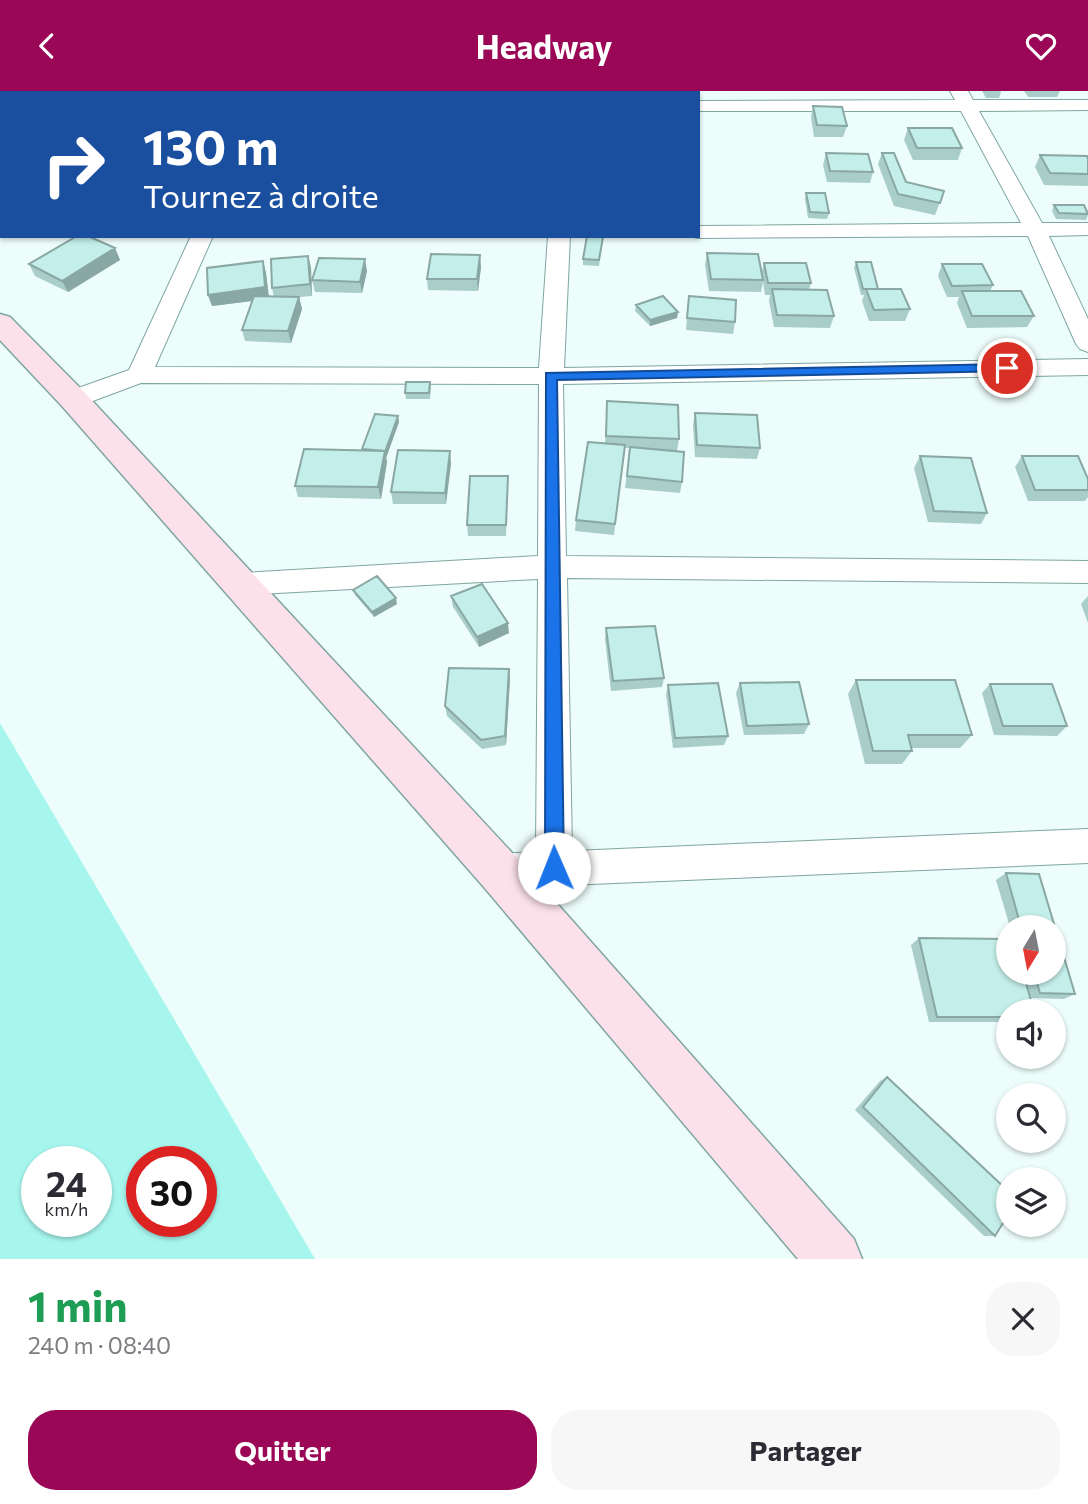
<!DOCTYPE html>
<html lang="fr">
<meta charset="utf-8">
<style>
body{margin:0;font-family:Commissioner,sans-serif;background:#f7f7f7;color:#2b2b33;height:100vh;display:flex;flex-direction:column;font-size:26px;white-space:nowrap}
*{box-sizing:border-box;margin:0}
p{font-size:23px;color:#7c7c81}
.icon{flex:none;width:38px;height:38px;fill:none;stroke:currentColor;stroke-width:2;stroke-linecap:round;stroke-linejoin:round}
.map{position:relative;height:1168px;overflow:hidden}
.details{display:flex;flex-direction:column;background:#fff;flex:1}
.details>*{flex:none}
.hud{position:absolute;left:0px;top:0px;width:700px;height:147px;box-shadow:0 2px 5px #0004;background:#1a4fa0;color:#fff;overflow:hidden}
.needle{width:46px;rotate:190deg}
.controls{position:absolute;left:996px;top:824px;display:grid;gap:14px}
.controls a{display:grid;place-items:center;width:70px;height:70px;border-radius:50%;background:#fff;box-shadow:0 2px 5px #0004;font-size:35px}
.speed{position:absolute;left:21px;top:1055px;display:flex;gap:14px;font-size:35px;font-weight:700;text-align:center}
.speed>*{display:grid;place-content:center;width:91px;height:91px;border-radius:50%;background:#fff;box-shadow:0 2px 5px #0004;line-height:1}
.speed small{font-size:18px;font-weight:400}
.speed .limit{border:10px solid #d22;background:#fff;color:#111}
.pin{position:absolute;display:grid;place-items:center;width:60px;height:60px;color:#fff;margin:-30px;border:4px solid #fff;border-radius:50%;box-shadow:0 2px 7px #0007}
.me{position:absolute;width:77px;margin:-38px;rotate:359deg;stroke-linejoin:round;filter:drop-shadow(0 0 5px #0008)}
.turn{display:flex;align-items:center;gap:24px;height:147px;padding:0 28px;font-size:32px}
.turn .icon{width:91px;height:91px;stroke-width:2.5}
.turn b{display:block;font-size:49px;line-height:60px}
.round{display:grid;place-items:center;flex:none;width:74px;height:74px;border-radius:28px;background:#f7f7f7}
.head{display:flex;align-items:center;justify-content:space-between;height:119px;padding:0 28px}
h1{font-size:42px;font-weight:700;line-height:52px;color:#1e9e55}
.cta{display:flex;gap:14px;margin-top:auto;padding:14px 28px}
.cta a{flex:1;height:80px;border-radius:28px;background:#9a0757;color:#fff;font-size:28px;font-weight:700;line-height:80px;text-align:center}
.cta a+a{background:#f7f7f7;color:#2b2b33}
header{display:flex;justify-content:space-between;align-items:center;height:91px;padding:0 28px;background:#9a0757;color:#fff;font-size:32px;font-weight:700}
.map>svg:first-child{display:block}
.green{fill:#a7f6ee;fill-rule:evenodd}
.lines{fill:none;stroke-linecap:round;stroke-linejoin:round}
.street-casing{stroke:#7fa6a2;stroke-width:2}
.secondary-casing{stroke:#7fa6a2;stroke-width:3}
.street{fill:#fff;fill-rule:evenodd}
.secondary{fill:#fce1ea;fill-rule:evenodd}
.wall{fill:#a9cdc8}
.shaded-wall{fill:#89a7a3}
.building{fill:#c4eee9;stroke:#89a7a3;stroke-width:2}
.route{fill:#1a73e8;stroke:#114b97;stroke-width:2}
</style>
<header><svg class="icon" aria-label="back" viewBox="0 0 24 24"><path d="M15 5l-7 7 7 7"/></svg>Headway<svg class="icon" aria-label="heart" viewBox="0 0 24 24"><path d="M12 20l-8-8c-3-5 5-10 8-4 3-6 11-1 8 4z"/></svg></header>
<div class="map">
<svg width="1088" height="1168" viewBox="0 0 1088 1168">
<rect width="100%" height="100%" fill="#edfdfb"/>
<path class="green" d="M0 632 315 1168H0ZM37 1071H96V1130H37ZM142 1071H201V1130H142Z"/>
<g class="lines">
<defs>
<path id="street" d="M252 0H270V2H252Z
M550 0H568V2H550Z
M950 0H968L973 9H1088V19L979 20 1042 132H1088V144L1049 145 1088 228V261L1080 258 1076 253 1028 145 698 147 690 145H698V135L1021 132 961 20H698V10L955 9Z
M0 12H2V22H0Z
M0 130H2V142H0Z
M191 145H213L155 276 539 277 548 145H570L564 277 1088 268V284L563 293 566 465 1088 470V492L567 487 572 760 1088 738V772L499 797 486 792 481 780 486 768 499 763 536 761 538 488 241 504 231 501 226 493 231 485 241 482 538 465 539 293 141 292 82 314H64L60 308 64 302 129 279Z"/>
<path id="secondary" d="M0 223 10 226 84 301 515 765 854 1148 862 1168H798L483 795 62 315 0 249Z"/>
</defs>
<use href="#street" class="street-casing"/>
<use href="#secondary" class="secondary-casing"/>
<use href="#street" class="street"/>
<use href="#secondary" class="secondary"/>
</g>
<path class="wall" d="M367 0H397L396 2H367Z
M576 0H605V2H576Z
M982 0H1000L1001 1 999 7H986Z
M1024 0H1060L1057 6H1028Z
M813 15 847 35 843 46H814L811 26Z
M908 37 962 57 958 69H913L904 49Z
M2 60V92H0V63Z
M826 62 873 81 870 92 827 91 823 74Z
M882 62 906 91 944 100 935 124 894 115 878 73Z
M1040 64 1088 67V95L1044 94 1035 76Z
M806 102 829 122 827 128 808 127 805 108Z
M1054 114 1088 121V124L1086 129 1056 128 1052 120Z
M603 146 599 175 583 174V168Z
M115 157 120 169 68 201 35 185 29 173Z
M707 162 762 180 764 172 811 192 809 199 834 225 830 237 774 236 769 210 770 204H765L763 191 761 201 709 200 705 174Z
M308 165 311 177 312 205 299 206 302 218 291 252 245 250 242 239 252 210 212 215 208 204 263 170 266 182 269 205 274 206 272 197Z
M856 171 878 198 910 218 905 230H869L862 210 864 204H861L854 177Z
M942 173 993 194 990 200 1034 225 1027 236 967 237 957 212 959 206H947L938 185Z
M481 176 478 200 428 199 427 188Z
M367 180 362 202 315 201 312 189Z
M689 205 735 231 733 243 686 239Z
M636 214 678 221 677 227 650 235 635 220Z
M430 291 431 297 430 308H406L405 302Z
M607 310 679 348 677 360 660 359 682 391 680 402 625 397 630 357H624L614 444 575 440 576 429 605 352Z
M695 322 760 357 757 368 695 366 693 334Z
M398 325 399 331 386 367 387 371 381 408 298 406 295 395 362 359Z
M920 365 987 422 981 433 928 431 914 377Z
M1022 365 1088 388V406L1085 410H1028L1015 376Z
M451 372 446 413H393L391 401Z
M508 396 506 445H468L467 434Z
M353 499 397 513 374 526 355 504Z
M451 505 509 542 479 556 453 516Z
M1088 505V532L1081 513Z
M606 537 664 587 662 596 611 600 605 548Z
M510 588 506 654 482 658 447 625 445 615Z
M856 589 972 644 960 657H911L912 660 902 673H865L848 603Z
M740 592 809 633 804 643 744 644 736 602Z
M990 593 1067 635 1057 645 994 644 982 602Z
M668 594 728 645 724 654 673 657 666 603Z
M1006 782 1039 783 1075 903 1064 908 1030 907 1034 920H1008V931H929L911 854 919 847 1008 848V882H1054V836H1010L996 789Z
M887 986 995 1145H984L855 1019 880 990Z"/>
<path class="shaded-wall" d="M115 157 120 169 68 201 62 190Z
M480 164 481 176 478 200 477 188Z
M308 165 311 177 312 205 310 193Z
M365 168 367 180 362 202 360 191Z
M263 170 266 182 269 208 212 215 208 204Z
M299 206 302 218 291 252 288 240Z
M678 221 677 227 650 235V229Z
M398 325 399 331 386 367 385 361Z
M385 360 387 371 381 408 378 396Z
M450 360 451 372 446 413 445 402Z
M396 507 397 513 374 526 372 521Z
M508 532 509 542 479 556 477 546Z
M509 578 510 588 506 654 505 645Z"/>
<path class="building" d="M813 15 842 16 847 35 817 34Z
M908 37H952L962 57H917Z
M2 60V80H0V63Z
M826 62 868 63 873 81 830 80Z
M882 62H894L906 91 944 100 940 112 898 103Z
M1040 64 1087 65 1088 67V83L1050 82Z
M806 102H825L829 122 810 121Z
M1054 114H1084L1088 123 1059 122Z
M77 145H88L115 157 62 190 29 173Z
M587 145 603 146 599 169 583 168Z
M707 162 758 163 763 189 711 188Z
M431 163 480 164 477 188H427Z
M308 165 310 193 272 197 271 168Z
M319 167 365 168 360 191 312 189Z
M263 170 265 196 208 204 207 177Z
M856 171H871L878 198H863Z
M764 172H806L811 192H768Z
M942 173H982L993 194 952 195Z
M772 198 827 199 834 225 777 224Z
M866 198H901L910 218 874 219Z
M962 200H1021L1034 225H972Z
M254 205 299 206 288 240 242 239Z
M663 205 678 221 650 229 636 214Z
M689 205 736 209 735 231 687 227Z
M406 291H430L429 302H405Z
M607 310 678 314 679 348 606 345Z
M695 322 757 324 760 357 697 354Z
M375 323 398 325 385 361V360L362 358Z
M588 351 625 354 615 433 576 429Z
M630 356 684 361 682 391 627 385Z
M304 358 385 360 378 396 295 395Z
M398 359 450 360 445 402 391 401Z
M920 365 971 367 987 422 934 420Z
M1022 365H1078L1088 388V399H1035Z
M470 385H508L506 434H467Z
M377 485 396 507 372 521 353 499Z
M482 493 508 532 477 546 451 505Z
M655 535 664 587 613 590 606 537Z
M449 577 509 578 505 645 481 649 445 615Z
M856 589H955L972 644H908L912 660H873Z
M799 591 809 633 747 635 740 592Z
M718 592 728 645 675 647 668 594Z
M990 593H1052L1067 635H1003Z
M1006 782 1039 783 1075 903 1040 902 1034 882H1054V836H1021Z
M919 847 1008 848V882H1023L1034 920H1008V926H937Z
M887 986 1008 1100V1124L995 1145 863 1016Z"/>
<path class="route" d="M1007 273 1012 275V280L557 289 564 777 561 784 554 786 548 784 545 777 546 282Z"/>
</svg>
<div class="controls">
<a><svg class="needle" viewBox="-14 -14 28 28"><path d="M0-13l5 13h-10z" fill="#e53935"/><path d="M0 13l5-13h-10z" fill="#7c7c81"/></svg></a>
<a><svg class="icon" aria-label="sound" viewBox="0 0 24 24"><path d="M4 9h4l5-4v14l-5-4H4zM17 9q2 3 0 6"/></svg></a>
<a><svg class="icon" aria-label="search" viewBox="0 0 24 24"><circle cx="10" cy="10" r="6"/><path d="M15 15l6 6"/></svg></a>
<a><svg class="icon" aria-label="layers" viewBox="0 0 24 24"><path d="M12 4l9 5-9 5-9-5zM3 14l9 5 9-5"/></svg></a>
</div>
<div class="speed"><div>24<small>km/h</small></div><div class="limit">30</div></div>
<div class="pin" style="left:1007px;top:277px;background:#d93025"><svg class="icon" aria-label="arrive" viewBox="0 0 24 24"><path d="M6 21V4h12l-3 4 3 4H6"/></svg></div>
<svg class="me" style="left:554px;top:777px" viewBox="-20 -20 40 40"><circle r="19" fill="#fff"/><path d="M0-13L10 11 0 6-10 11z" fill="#1a73e8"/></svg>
<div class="hud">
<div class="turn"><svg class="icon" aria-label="right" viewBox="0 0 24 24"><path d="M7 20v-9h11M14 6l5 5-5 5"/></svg><div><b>130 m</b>Tournez à droite</div></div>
</div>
</div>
<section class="details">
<div class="head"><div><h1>1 min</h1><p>240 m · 08:40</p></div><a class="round"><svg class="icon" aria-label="close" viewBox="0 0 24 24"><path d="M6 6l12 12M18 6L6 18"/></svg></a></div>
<div class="cta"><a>Quitter</a><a>Partager</a></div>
</section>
